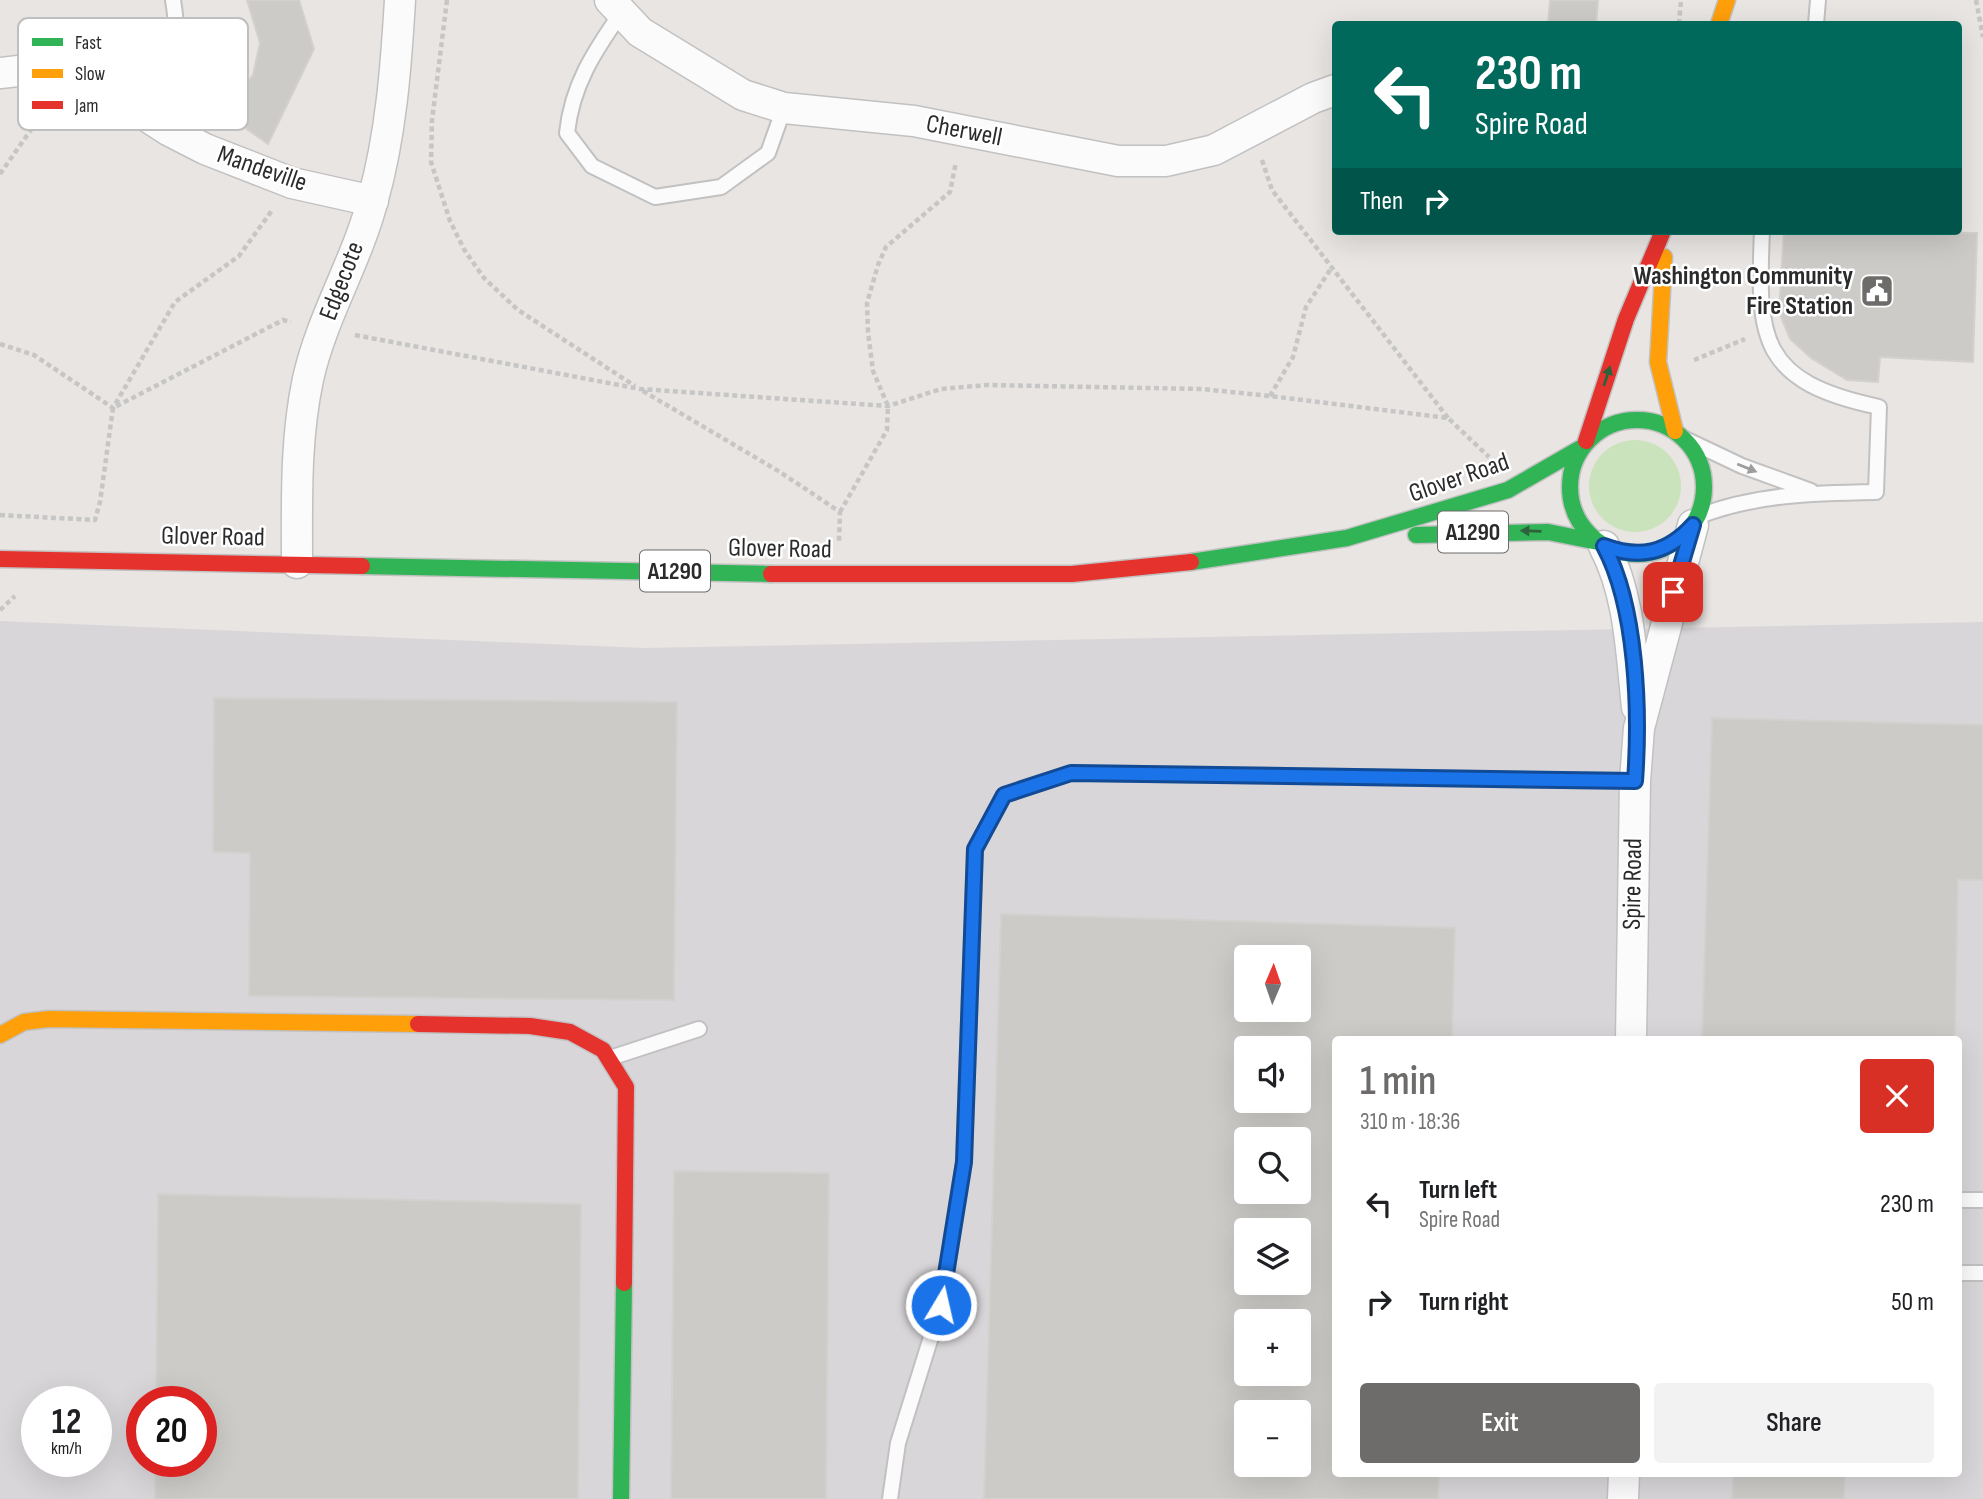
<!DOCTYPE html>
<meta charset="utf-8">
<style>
body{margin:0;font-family:"Sofia Sans Condensed",sans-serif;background:#f2f2f2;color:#202124;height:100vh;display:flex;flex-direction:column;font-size:26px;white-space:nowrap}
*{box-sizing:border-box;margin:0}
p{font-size:23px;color:#757577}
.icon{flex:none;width:38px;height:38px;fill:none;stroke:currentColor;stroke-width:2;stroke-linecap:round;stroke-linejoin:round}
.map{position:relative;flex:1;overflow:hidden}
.drawer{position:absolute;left:1332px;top:1036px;width:630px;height:441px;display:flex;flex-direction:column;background:#fff;border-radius:7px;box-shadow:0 7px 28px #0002}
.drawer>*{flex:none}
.hud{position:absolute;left:1332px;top:21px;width:630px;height:214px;border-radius:7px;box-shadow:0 7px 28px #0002;background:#00695c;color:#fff;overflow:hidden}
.needle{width:46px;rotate:2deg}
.tools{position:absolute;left:1234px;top:945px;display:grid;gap:14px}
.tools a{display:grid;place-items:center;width:77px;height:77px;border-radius:7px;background:#fff;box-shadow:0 7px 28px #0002;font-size:35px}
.speed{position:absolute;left:21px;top:1386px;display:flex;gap:14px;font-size:35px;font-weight:700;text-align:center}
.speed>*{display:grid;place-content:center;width:91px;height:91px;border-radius:50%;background:#fff;box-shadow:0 7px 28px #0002;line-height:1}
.speed small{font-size:18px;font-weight:400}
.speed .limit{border:10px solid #d22;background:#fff;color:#111}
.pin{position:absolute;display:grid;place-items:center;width:60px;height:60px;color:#fff;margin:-30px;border-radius:14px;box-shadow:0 4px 10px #0006}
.me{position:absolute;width:77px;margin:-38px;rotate:9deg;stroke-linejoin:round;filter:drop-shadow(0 0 5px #0008)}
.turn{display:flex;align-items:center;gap:24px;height:147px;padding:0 28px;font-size:32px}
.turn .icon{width:91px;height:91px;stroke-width:2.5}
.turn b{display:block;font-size:49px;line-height:60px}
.then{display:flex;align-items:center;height:66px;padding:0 28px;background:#0003;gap:14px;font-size:26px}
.round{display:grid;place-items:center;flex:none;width:74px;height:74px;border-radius:7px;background:#f2f2f2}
.headline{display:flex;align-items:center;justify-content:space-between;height:119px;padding:0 28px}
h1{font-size:42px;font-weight:600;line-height:52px;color:#6d6c6b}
.button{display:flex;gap:14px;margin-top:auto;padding:14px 28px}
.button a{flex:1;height:80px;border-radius:7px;background:#6d6c6b;color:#fff;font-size:28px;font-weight:600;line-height:80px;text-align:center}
.button a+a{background:#f2f2f2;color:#202124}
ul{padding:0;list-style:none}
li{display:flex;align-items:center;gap:21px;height:98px;padding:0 28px}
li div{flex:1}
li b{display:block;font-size:26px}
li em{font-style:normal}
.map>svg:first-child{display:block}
.industrial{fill:#d9d6d9;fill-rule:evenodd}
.green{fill:#cbe3bc}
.building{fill:#cdcbc8;stroke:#d3d1ce;stroke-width:2;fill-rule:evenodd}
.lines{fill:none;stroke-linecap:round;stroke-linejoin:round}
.lane-casing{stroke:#c2c1c2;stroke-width:18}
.street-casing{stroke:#c2c1c2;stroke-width:33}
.fast-casing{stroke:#c2c1c2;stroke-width:19}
.slow-casing{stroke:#c2c1c2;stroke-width:19}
.jam-casing{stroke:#c2c1c2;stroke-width:19}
.path{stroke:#c6c6c6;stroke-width:4.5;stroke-dasharray:5 3.5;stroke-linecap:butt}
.lane{stroke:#fcfbfb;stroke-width:14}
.street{stroke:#fcfbfb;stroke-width:30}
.fast{stroke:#30b455;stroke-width:16}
.slow{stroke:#ff9f0a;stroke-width:16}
.jam{stroke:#e5322d;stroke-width:16}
.oneway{fill:#2d623c}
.oneway2{fill:#9e9d9d}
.route-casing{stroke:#114b97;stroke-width:18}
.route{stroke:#1a73e8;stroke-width:12}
.labels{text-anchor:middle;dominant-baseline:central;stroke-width:5;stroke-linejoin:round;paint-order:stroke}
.shield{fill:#fff;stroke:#6b6b6b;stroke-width:2}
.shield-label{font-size:24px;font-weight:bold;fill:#2b2b2b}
.street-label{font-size:26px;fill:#2b2b2b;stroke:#fff}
.poi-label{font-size:26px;font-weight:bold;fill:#2b2b2b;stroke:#fff;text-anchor:end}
.key{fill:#fff;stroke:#bfbfbf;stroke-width:2}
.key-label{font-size:19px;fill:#2b2b2b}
</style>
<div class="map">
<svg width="1983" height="1499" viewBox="0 0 1983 1499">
<rect width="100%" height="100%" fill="#e8e5e2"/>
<path class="industrial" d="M0 621 644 648 1983 622V1499H0ZM1246 957H1298V1010H1246ZM1335 1040H1958V1474H1335ZM1246 1048H1298V1101H1246ZM1246 1139H1298V1192H1246ZM1246 1230H1298V1283H1246ZM1246 1321H1298V1374H1246ZM37 1402H96V1461H37ZM142 1402H201V1461H142ZM1246 1412H1298V1465H1246Z"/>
<path class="green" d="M1589 486a46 46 0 1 1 92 0a46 46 0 1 1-92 0Z"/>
<path class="building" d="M247 0H299L314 49 268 144 223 112 253 75 260 43Z
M1550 0H1598L1596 24H1548Z
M1784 231 1977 233 1973 362 1880 357 1878 382 1847 380 1811 358 1790 339 1779 312Z
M214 698 677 702 674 1000 249 996 250 853 213 852Z
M1712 718 1983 725V880H1958L1955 1040H1702Z
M1001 914 1455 928 1452 1040H1335V1474H1439L1438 1499H984ZM1246 957H1298V1010H1246ZM1246 1048H1298V1101H1246ZM1246 1139H1298V1192H1246ZM1246 1230H1298V1283H1246ZM1246 1321H1298V1374H1246ZM1246 1412H1298V1465H1246Z
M674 1171 829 1173 826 1499H671Z
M158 1194 581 1204 578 1499H155V1461H201V1402H156Z
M1733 1474H1845L1844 1499H1732Z"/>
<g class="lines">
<defs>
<path id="lane" d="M621 13C594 52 572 85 567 133L592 166 655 197 721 187 768 153 784 108
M1816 24 1818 0
M148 118C172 71 182 54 173 0
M1685 439 1742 466 1811 491
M1697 517C1754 494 1815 493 1876 492L1879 407C1760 382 1757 340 1762 231
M610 1058 699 1029
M1958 1200H1983
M1958 1273H1983
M890 1499 898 1443 941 1305 964 1162 975 849 1004 795 1071 773 1635 781"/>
<path id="street" d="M610 0 640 32 743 95 784 108 914 121 1118 161H1166L1214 150 1313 98 1335 90
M0 73 27 70 117 97 168 130 205 149 292 183 373 201
M1604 546C1630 595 1631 653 1637 707
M297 563C297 501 295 440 308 379 322 316 357 261 373 199 391 135 396 67 400 0
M1631 1040 1635 781 1639 728 1693 525
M1623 1499 1624 1474"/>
<path id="fast" d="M1570 487a67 67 0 1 1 134 0a67 67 0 1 1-134 0Z
M1416 535 1548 532 1598 542
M1191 562 1347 538 1508 490 1581 448
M362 566 771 574
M621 1499 624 1283"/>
<path id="slow" d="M1719 24 1727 0
M1664 257 1658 362 1675 431
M0 1035 24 1022 49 1019 418 1024"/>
<path id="jam" d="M1586 441 1626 319 1663 231
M0 559 362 566
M771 574H1072L1191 562
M418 1024 530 1026 570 1032 603 1050 626 1087 624 1283"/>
</defs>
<use href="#lane" class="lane-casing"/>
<use href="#street" class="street-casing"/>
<use href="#fast" class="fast-casing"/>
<use href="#slow" class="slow-casing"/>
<use href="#jam" class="jam-casing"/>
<path class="path" d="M447 0 432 120 431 162 450 221 465 251 484 278 518 310 635 386
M1976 0 1983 37
M1679 24 1681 0
M1262 160 1272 190 1448 418
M0 174 42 114
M355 335 640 389 888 406 941 389 988 385 1202 389 1270 396 1448 418 1489 457
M0 344 34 355 113 408 175 302 239 256 273 209
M1694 360 1745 339
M643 391 780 472 840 512 839 541
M1270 396 1293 357 1306 307 1332 267
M840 512 887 430 888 406 873 371 868 332 867 303 878 265 886 247 950 192 956 162
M0 515 95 520 100 502 113 408 283 320 291 322
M0 610 15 596"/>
<use href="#lane" class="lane"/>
<use href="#street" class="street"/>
<use href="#fast" class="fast"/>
<use href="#slow" class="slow"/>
<use href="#jam" class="jam"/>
</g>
<defs><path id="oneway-solid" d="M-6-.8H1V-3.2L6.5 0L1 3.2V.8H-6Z" transform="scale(1.75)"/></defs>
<g class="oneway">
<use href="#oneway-solid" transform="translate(1607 376) rotate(-72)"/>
<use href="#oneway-solid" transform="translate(1531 531) rotate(-178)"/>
</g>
<use class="oneway2" href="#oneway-solid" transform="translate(1747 468) rotate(22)"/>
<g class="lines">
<defs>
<path id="route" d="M941 1305 964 1162 975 849 1004 795 1071 773 1635 781C1640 712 1637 607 1604 546 1639 559 1667 554 1693 525L1673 592"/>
</defs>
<use href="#route" class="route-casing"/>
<use href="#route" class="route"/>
</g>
<defs>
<symbol id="civic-square" viewBox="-11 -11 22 22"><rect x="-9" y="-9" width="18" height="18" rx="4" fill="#6d6c6b" stroke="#fff"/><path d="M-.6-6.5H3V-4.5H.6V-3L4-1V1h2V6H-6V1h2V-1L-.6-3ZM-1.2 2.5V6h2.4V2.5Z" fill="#fff"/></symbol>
</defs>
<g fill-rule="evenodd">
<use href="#civic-square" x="1858" y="272" width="38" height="38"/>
</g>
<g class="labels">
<g class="shield">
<rect x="1438" y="511.5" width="70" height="41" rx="5"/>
<rect x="640" y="550.5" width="70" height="41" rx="5"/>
</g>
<g class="shield-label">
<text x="1473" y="532">A1290</text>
<text x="675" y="571">A1290</text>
</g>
<g class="street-label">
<text transform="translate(964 131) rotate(11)">Cherwell</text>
<text transform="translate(262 169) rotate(19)">Mandeville</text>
<text transform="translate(342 281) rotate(-69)">Edgecote</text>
<text transform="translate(1459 478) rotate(-19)">Glover Road</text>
<text transform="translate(213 537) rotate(1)">Glover Road</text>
<text transform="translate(780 549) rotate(1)">Glover Road</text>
<text transform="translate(1633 884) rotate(-89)">Spire Road</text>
</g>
<g class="poi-label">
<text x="1853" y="276">Washington Community<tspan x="1853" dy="30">Fire Station</tspan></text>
</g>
</g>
<rect x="18" y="18" width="230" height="112" rx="10" class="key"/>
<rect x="32" y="38" width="31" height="8" fill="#30b455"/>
<rect x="32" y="69" width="31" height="9" fill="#ff9f0a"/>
<rect x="32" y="101" width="31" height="8" fill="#e5322d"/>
<g class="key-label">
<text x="75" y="49">Fast</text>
<text x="75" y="80">Slow</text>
<text x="75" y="112">Jam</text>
</g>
</svg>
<div class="tools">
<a><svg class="needle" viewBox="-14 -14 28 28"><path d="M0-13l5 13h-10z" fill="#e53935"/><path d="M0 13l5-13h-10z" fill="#757577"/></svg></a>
<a><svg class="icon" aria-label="sound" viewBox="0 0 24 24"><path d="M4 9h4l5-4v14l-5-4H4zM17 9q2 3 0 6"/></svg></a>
<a><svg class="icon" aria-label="search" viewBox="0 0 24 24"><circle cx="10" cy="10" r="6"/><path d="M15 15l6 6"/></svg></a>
<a><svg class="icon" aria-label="layers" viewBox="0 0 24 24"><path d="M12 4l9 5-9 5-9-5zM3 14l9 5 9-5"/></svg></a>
<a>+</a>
<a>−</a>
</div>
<div class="speed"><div>12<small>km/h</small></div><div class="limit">20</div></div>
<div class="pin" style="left:1673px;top:592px;background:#d93025"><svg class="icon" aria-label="arrive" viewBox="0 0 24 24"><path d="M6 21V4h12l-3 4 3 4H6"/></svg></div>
<svg class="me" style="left:941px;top:1305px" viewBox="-20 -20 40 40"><circle r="17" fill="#1a73e8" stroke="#fff" stroke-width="3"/><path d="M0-11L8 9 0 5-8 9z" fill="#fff"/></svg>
<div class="hud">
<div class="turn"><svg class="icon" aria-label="left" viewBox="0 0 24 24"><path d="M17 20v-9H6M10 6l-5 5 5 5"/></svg><div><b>230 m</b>Spire Road</div></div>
<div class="then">Then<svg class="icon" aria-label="right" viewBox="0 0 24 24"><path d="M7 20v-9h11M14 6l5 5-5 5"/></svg></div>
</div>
<section class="drawer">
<div class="headline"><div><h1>1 min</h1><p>310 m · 18:36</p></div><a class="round" style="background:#d93025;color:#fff"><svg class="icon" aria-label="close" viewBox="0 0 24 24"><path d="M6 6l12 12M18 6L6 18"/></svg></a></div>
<ul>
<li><svg class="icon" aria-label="left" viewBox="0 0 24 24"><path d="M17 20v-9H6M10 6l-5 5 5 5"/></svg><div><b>Turn left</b><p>Spire Road</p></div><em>230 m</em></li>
<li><svg class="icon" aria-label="right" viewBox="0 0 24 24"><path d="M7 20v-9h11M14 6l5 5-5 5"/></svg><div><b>Turn right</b></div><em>50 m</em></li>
</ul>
<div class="button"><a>Exit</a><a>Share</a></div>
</section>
</div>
